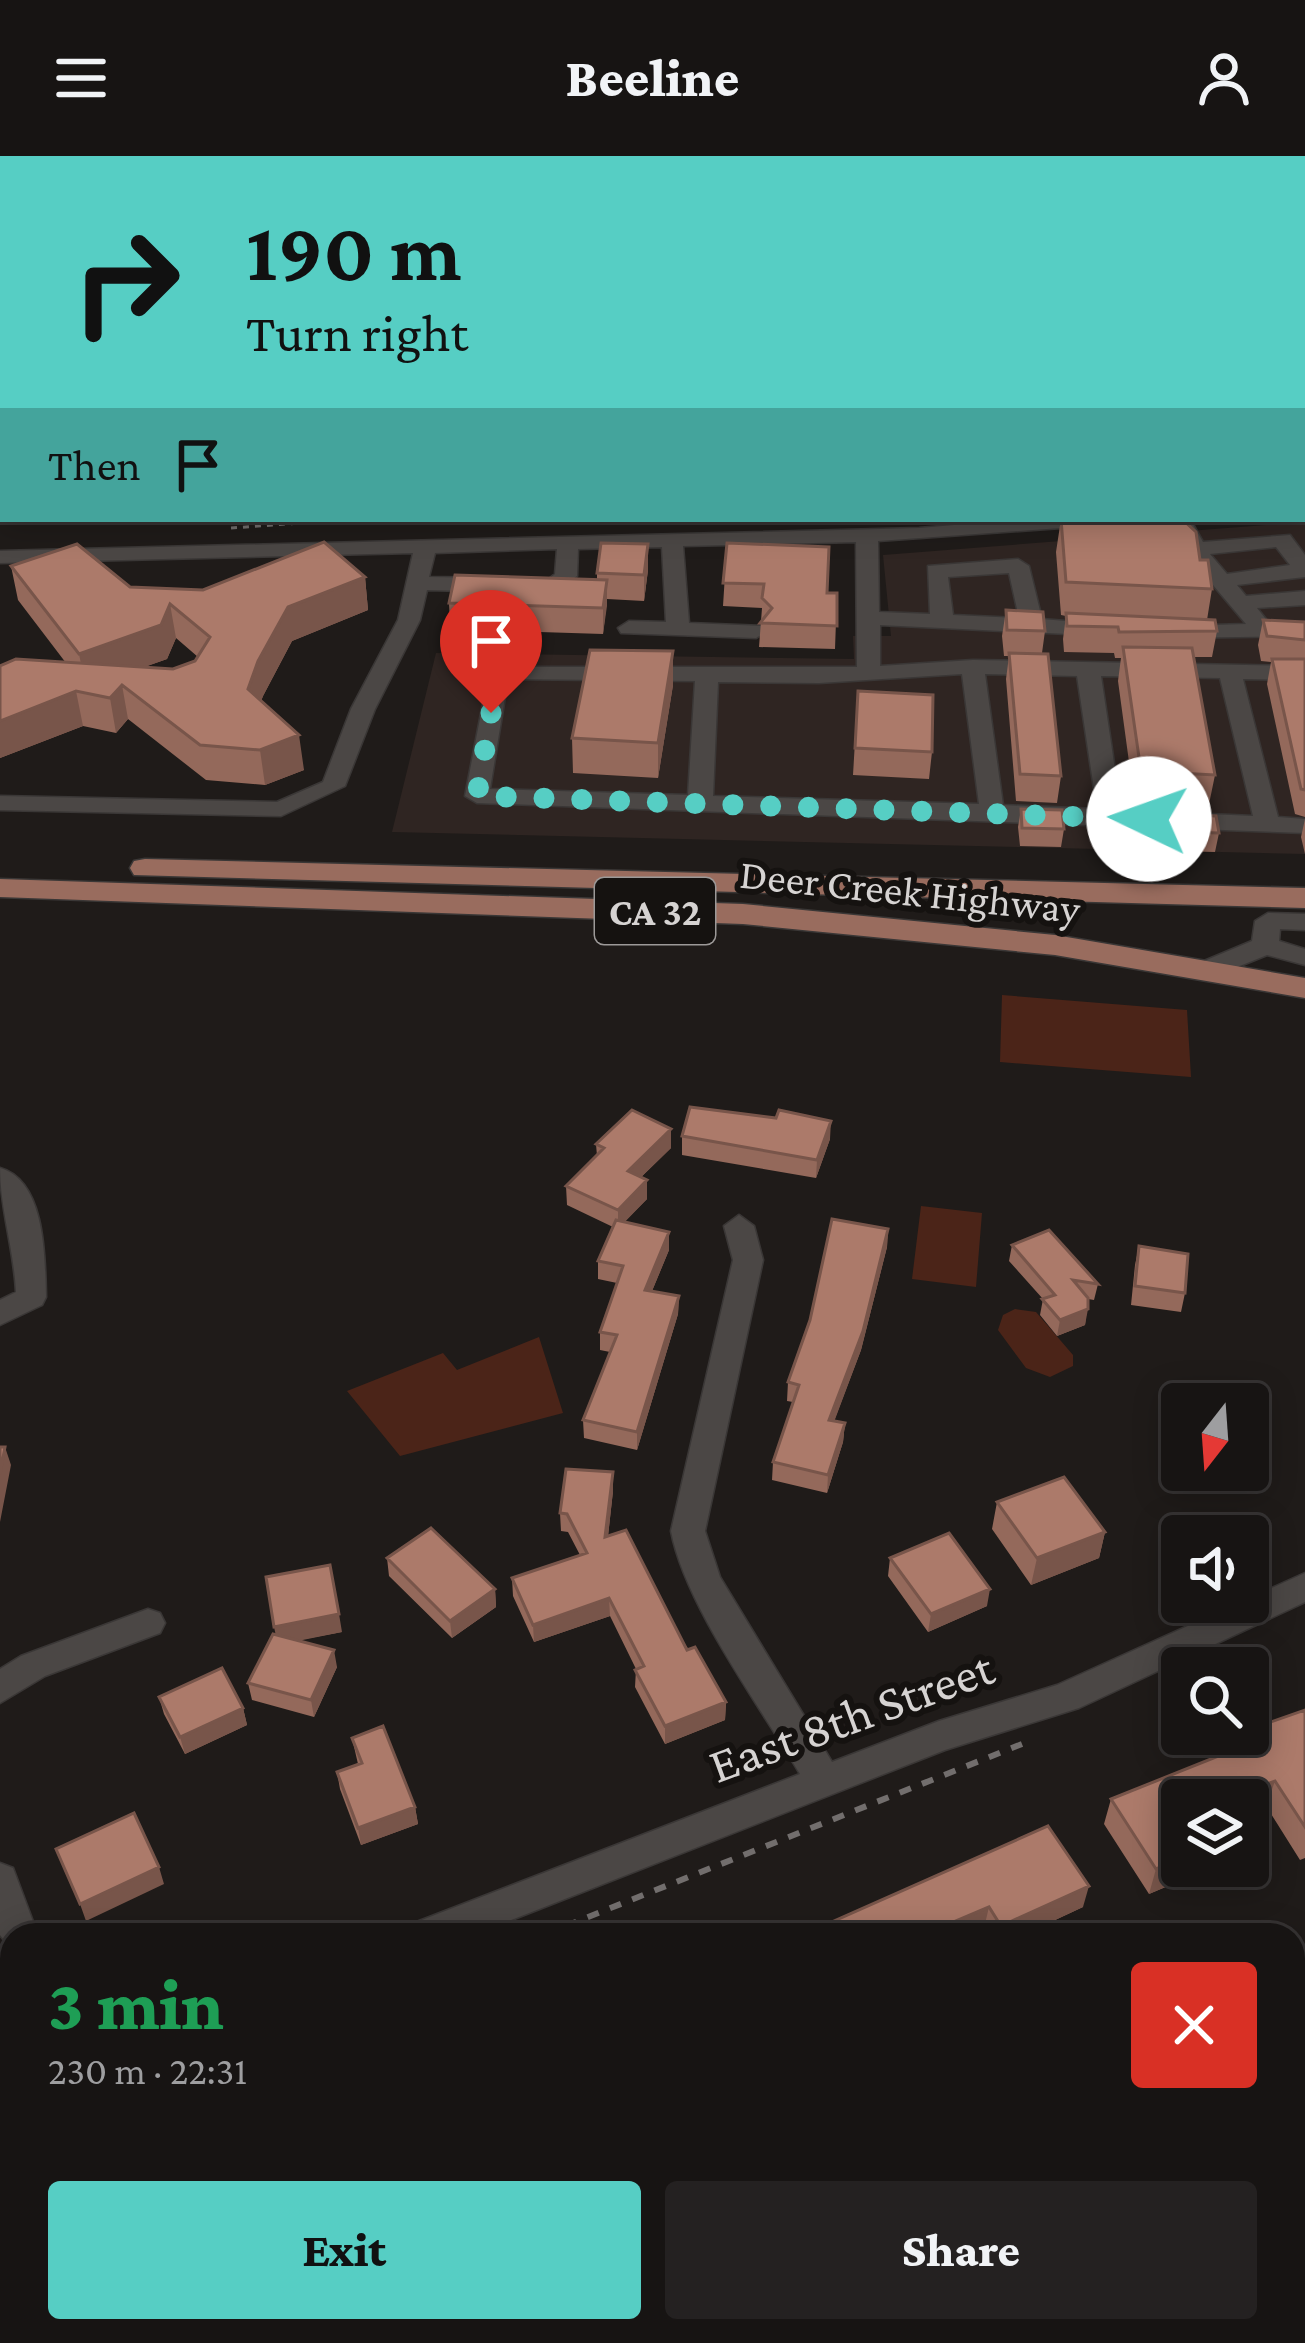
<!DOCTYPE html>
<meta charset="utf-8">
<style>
body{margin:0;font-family:"Crimson Pro",serif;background:#242121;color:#f1f3f6;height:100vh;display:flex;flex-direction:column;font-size:45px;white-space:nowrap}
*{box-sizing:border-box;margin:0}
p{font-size:39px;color:#9e9ea0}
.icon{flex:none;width:66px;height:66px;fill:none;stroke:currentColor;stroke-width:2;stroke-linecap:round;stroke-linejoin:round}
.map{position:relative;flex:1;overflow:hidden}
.side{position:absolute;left:0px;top:1767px;width:1305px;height:420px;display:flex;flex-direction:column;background:#171413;border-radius:36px 36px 0 0;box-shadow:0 6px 30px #0003,0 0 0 3px #363333}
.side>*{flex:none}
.guide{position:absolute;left:0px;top:0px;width:1305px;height:366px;box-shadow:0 6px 30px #0003,0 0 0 3px #363333;background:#56cec4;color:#111;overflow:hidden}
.needle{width:78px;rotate:197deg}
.controls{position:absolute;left:1161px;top:1227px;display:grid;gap:24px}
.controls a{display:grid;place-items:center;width:108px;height:108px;border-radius:12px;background:#171413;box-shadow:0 6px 30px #0003,0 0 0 3px #363333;font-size:60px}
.pin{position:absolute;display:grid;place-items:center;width:102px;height:102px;color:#fff;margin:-123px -51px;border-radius:50% 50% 50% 0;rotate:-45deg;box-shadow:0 0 12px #0007}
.pin .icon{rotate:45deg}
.me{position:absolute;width:132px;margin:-66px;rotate:273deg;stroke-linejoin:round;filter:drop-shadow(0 0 9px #0008)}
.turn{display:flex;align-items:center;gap:42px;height:252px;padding:0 48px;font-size:54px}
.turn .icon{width:156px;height:156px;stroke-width:2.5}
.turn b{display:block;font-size:84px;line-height:102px}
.then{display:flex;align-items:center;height:114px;padding:0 48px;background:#0003;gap:24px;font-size:45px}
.round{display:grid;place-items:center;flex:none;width:126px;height:126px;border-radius:12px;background:#242121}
.summary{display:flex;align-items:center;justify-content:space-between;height:204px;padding:0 48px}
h1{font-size:72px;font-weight:800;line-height:90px;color:#1e9e55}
.button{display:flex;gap:24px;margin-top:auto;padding:24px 48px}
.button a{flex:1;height:138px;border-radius:12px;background:#56cec4;color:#111;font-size:48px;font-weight:800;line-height:138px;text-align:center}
.button a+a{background:#242121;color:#f1f3f6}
header{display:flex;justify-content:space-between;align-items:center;height:156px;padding:0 48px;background:#171413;font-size:54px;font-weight:800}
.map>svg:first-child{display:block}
.built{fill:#2f2522}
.green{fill:#4b2418}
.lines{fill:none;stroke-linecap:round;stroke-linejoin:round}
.minor-casing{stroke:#3a3736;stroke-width:3}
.major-casing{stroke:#3a3736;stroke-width:3}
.highway-casing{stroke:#3a3736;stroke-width:3}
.path-far1{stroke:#726e6d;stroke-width:3;stroke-dasharray:6 6;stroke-linecap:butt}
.path{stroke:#726e6d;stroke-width:6;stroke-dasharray:12 12;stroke-linecap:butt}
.minor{fill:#4b4745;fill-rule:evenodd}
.major{fill:#996c5e;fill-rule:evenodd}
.highway{fill:#cd846e;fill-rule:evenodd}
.wall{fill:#94695b;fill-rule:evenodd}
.shaded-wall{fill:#78554a}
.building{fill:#ac7a6a;stroke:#78554a;stroke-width:3}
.route{stroke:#56cec4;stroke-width:21;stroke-dasharray:0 37.8}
.labels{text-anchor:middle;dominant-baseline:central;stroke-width:12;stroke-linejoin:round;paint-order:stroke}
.shield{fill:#151210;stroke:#9c9998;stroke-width:3}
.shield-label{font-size:39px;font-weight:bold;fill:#d6d3d2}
.street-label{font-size:42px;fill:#d6d3d2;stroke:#151210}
.near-street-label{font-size:51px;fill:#d6d3d2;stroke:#151210}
</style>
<header><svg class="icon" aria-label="menu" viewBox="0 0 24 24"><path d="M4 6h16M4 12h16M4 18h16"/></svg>Beeline<svg class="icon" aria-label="person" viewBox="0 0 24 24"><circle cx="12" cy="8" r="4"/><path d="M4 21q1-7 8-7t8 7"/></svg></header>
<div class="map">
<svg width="1305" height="2187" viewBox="0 0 1305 2187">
<rect width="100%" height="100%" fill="#1f1b19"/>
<path class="built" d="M1305 366V698L392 676 436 497 854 503 853 480H891L883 399Z"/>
<path class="green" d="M227 0H1027L1029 3H225Z
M1002 839 1187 854 1191 921 1000 906Z
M921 1050 982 1057 976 1131 912 1123Z
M1015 1153 1036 1156 1073 1199V1210L1050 1221 1026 1212 998 1174 1003 1159Z
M539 1181 563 1257 400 1300 347 1235 443 1197 457 1214Z"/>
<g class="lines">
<defs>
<path id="minor" d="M1302 287 1305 288V303L1302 302Z
M1302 320 1305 321V336L1302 335Z
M1025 363H1114L1103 369 878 385 879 456 930 458 928 410 1018 403 1029 410 1042 463 1101 468 1112 475 1109 480 880 469V510L973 504 1305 510V524L1243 523 1278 661 1305 663V677L477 647 465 640 490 511H857L856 386 683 390 689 467 764 470 767 475 756 482 621 477 618 472 629 465 666 466 662 391 578 393 577 420 554 437 427 434 420 464 375 553 345 630 281 660 0 654V640L277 646 323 626 351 553 398 464 413 397 0 407V395L919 372ZM557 393 555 418 549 423 429 421 435 397ZM1009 417 1019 462 953 459 948 421ZM962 518 979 648 713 640 718 526 819 527ZM985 518 1077 520 1097 653 1003 649ZM1101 520 1220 522 1253 660 1121 654ZM508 523 695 525 688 639 490 633Z
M1168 363H1190L1203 386 1290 379 1305 399V421L1237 429 1246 440 1305 435V449L1257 452 1269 467 1305 466V480L1171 482 1168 477 1179 470 1246 468 1191 403ZM1276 391 1290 409 1227 418 1210 398Z
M1268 757 1305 758V774L1280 773 1279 785 1305 793V809L1267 799 1215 820H1197L1193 814 1197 808 1252 785 1255 765Z
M0 1012C46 1025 45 1103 46 1141L42 1149 0 1169V1144L16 1136C14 1093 0 1053 0 1012Z
M739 1059 754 1070 763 1104 705 1375 720 1421 832 1606 939 1565 1057 1529 1305 1417V1446L1079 1552 945 1594 473 1779H409L414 1767 800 1618C760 1550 685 1449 671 1375L733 1104 724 1070Z
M148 1453 160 1457 165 1467 160 1477 45 1520 0 1547V1513L21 1500Z
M0 1707 13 1712 38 1779H12V1794L0 1779Z
M12 1926V1967L0 1972V1931Z
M1305 2074V2116L1293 2121V2079Z
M1103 2175H1165L1160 2187H1098Z"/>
<path id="major" d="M145 703 1305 732V752L134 719 130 712 134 705Z
M0 723 743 748 1055 779 1305 822V842L1055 799 743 768 0 741Z"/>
<path id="highway" d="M1111 0H1134L1136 3H1113Z
M1169 0H1191L1193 3H1171Z
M1302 72H1305V86H1302Z
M1302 108 1305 109V124L1302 123Z"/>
</defs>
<use href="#minor" class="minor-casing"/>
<use href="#major" class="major-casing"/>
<use href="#highway" class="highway-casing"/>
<path class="path-far1" d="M1065 0 1070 3
M1248 0 1252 3
M231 372 356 363"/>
<path class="path" d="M543 1779 1022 1588
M0 2007 12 2000"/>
<use href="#minor" class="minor"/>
<use href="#major" class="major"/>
<use href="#highway" class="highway"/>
</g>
<path class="wall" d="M1061 363H1182L1212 433 1207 464 1217 475 1212 501H1194L1215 619 1208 653 1135 650 1118 525 1121 502H1115L1114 497 1064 496 1063 483 1066 460 1061 459 1056 396Z
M727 387 827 437H837L835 493 759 491 762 452 723 450Z
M648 388V414L644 445 607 443 603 478 450 473 449 447 597 424V417Z
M11 410 130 431 203 434 365 421 368 454 292 485 263 540 261 545 304 614 265 629 206 624 128 563 116 577 83 570 0 602V510L66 507 18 444ZM176 482 198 501 195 505 173 513 144 511 167 503Z
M1006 454 1045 475 1042 497 1061 620 1057 647 1016 645 1006 523 1009 500H1004L1002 480Z
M1263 464 1305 466V661L1295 658 1267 528 1271 506 1261 505 1258 489Z
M673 495V529L658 622 573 617 572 582Z
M858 535 932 596 929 623 853 619Z
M1021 653 1064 673 1061 691 1020 690 1018 671Z
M1142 657 1219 677 1215 696 1141 694 1138 675Z
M1305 663V698L1301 681Z
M682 980 830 983 816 1022 682 999Z
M596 988 671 992 641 1021 647 1024V1043L624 1066 669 1094 652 1135 679 1140 678 1158 637 1294 584 1282 583 1264 610 1196 600 1194V1176L617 1127 598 1123V1105L613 1071 567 1049 566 1030 597 1000Z
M888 1073 887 1091 861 1194 834 1265 845 1267 843 1286 827 1337 772 1324 773 1306 793 1246 787 1245 788 1226Z
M1012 1089 1098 1128 1094 1144 1088 1143 1085 1169 1057 1180 1040 1159 1043 1143 1009 1105Z
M1139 1090 1185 1137 1181 1156 1131 1149 1135 1109Z
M613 1335 608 1380 726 1546 725 1564 665 1588 635 1531 636 1513 610 1460 534 1486 513 1440 512 1422 580 1399 568 1376 561 1375 560 1357Z
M997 1346 1105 1376 1099 1402 1031 1429 992 1373Z
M387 1402 495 1433 496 1451 452 1482 389 1420Z
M890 1402 987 1450 928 1476 888 1420Z
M342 1476 299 1484 337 1511 314 1561 252 1544 248 1527 273 1478Z
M159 1541 243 1552 247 1569 185 1598 164 1558Z
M1305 1554V1702L1300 1704 1266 1650 1182 1644V1710H1186L1182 1724 1149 1738 1104 1668 1111 1643 1223 1598 1228 1581Z
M352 1582 415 1651 418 1668 361 1689 340 1633 337 1616 358 1608Z
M1048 1670 1083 1751 1023 1779H989L984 1772 967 1779H831L832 1766Z
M630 2175H793L770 2187H636Z"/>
<path class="shaded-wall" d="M78 0H98L95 3H74Z
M3 74V92L0 95V77Z
M648 388V414L644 445V419Z
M365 421 368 454 292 485 263 540 253 567 248 533 258 505 288 451Z
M607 424V450L603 478V452Z
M170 448 176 482 167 503 86 532 79 498Z
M673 495V529L658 622V587Z
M122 529 128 563 116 577 110 542Z
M76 535 83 570 0 602V565Z
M299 579 304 614 265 629 260 594Z
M831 965 830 983 816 1022 817 1004Z
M671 973V992L628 1034V1015Z
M647 1024V1043L618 1073V1054Z
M888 1073 887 1091 861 1194 828 1282 829 1264Z
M669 1076V1094L645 1152V1134Z
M679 1140 678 1158 637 1294V1276Z
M1088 1153 1085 1169 1057 1180 1060 1164Z
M845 1267 843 1286 827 1337 828 1319Z
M5 1291 11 1309 0 1366V1318Z
M613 1316V1335L606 1399 605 1381Z
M1105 1376 1099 1402 1031 1429 1037 1402Z
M495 1433 496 1451 452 1482 450 1465Z
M990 1433 987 1450 928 1476 931 1458Z
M609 1442 610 1460 534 1486 533 1469Z
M339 1458 342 1476 278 1489 274 1471Z
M334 1494 337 1511 314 1561 311 1544Z
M726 1546 725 1564 665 1588V1570Z
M243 1552 247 1569 185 1598 180 1581Z
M1275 1625 1266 1650 1248 1657V1644H1230L1231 1641Z
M415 1651 418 1668 361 1689 358 1672Z
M1182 1682V1710H1186L1182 1724 1149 1738 1156 1713Z
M159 1711 164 1728 86 1765 80 1748Z
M1089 1730 1083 1751 1023 1779H999L1001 1770Z
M989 1751 984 1772 967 1779H923Z
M0 1810 7 1831 0 1834Z
M1305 1915V1933L1293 1939V1921Z
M148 2175H178L181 2183 173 2187H151Z
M748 2175 747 2187H726Z
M756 2175H793L770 2187H749L750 2178Z"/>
<path class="building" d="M33 0H78L74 3H30Z
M3 25V74L0 77V28Z
M1061 363H1182L1196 376 1200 404H1208L1212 433 1066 426Z
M324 386 365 421 288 451 258 505 248 533 299 579 260 594 200 589 122 529 110 542 76 535 0 565V510L16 503 173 513 195 505 210 481 170 448 161 469 79 498 11 410 77 388 130 431 203 434Z
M601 387 648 388 644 419 597 417Z
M727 387 829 391 827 437H837V470L760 467 772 452 762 442 764 428 723 427Z
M455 419 607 424 603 452 449 447Z
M1006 454 1043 456 1045 475 1007 474Z
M1066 457 1215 464 1217 475 1119 476 1118 471 1067 470Z
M1263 464 1305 466V484L1267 480Z
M1123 491 1192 492 1215 619 1141 615Z
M590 494 673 495 658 587 572 582Z
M1009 497 1048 498 1061 620 1020 618Z
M1272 503H1305V634L1301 633Z
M858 535 933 539 932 596 855 592Z
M1021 653 1062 654 1064 673 1022 672Z
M1142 657 1216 660 1219 677 1144 675Z
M690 951 776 962 779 954 831 965 817 1004 682 980Z
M632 954 671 973 628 1015 647 1024 618 1054 566 1030 604 992 596 988Z
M832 1063 888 1073 863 1175 829 1264 845 1267 828 1319 773 1306 799 1229 788 1226 810 1164Z
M616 1064 669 1076 645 1134 679 1140 637 1276 583 1264 617 1179 600 1176 623 1110 598 1105Z
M1049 1074 1098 1128 1073 1124 1088 1142V1153L1060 1164 1042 1143 1055 1139 1012 1089Z
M1139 1090 1188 1098 1185 1137 1135 1130Z
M0 1291H5L0 1318Z
M566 1313 613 1316 605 1381 626 1374 687 1494 695 1491 726 1546 665 1570 635 1514 644 1510 609 1442 533 1469 512 1422 587 1397 567 1358 560 1357Z
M1064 1321 1105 1376 1037 1402 997 1346Z
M431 1372 495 1433 450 1465 387 1402Z
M949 1377 990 1433 931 1458 890 1402Z
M330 1409 339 1458 274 1471 266 1421Z
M273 1478 334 1494 311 1544 248 1527Z
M222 1512 243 1552 180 1581 159 1541Z
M1305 1554V1671L1275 1625 1231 1641 1233 1644H1182V1682L1179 1683 1182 1687V1702L1156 1713 1111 1643 1236 1593 1228 1581 1235 1578H1248V1574Z
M383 1570 415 1651 358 1672 337 1616 362 1607 352 1582Z
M134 1657 159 1711 80 1748 56 1693Z
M1048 1670 1089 1730 1001 1770 989 1751 923 1779H840L832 1766Z
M1305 1854V1915L1293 1921V1860Z
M96 2175H148L151 2187H100Z
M640 2175H747L726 2187H647Z"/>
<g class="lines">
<path class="route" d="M491 557 477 640 1149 663"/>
</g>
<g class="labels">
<rect class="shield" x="595" y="722" width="120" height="66" rx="9"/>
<g class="shield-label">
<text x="655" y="755">CA 32</text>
</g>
<g class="street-label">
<text transform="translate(910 735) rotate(6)">Deer Creek Highway</text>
</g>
<g class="near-street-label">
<text transform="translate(851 1560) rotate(-20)">East 8th Street</text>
</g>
</g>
</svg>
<div class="controls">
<a><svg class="needle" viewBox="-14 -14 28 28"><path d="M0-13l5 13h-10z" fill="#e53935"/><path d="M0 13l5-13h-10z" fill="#9e9ea0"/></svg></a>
<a><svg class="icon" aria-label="sound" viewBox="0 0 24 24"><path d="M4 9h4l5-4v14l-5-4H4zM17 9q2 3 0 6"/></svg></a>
<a><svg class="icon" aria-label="search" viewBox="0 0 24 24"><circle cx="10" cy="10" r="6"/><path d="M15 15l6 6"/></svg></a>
<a><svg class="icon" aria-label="layers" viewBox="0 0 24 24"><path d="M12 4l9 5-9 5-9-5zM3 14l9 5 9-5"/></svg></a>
</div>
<div class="pin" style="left:491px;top:557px;background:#d93025"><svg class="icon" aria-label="arrive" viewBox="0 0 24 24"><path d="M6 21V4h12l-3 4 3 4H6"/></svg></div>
<svg class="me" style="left:1149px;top:663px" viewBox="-20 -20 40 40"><circle r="19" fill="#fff"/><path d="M0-13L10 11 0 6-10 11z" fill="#56cec4"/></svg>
<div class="guide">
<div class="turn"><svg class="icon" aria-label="right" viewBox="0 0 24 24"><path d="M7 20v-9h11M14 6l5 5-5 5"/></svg><div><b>190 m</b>Turn right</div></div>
<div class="then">Then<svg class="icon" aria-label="arrive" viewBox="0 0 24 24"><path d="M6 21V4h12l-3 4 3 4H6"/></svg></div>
</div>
<section class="side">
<div class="summary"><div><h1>3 min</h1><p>230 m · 22:31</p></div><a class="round" style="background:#d93025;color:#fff"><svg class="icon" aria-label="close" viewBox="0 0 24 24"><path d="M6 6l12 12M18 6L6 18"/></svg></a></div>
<div class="button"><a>Exit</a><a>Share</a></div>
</section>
</div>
